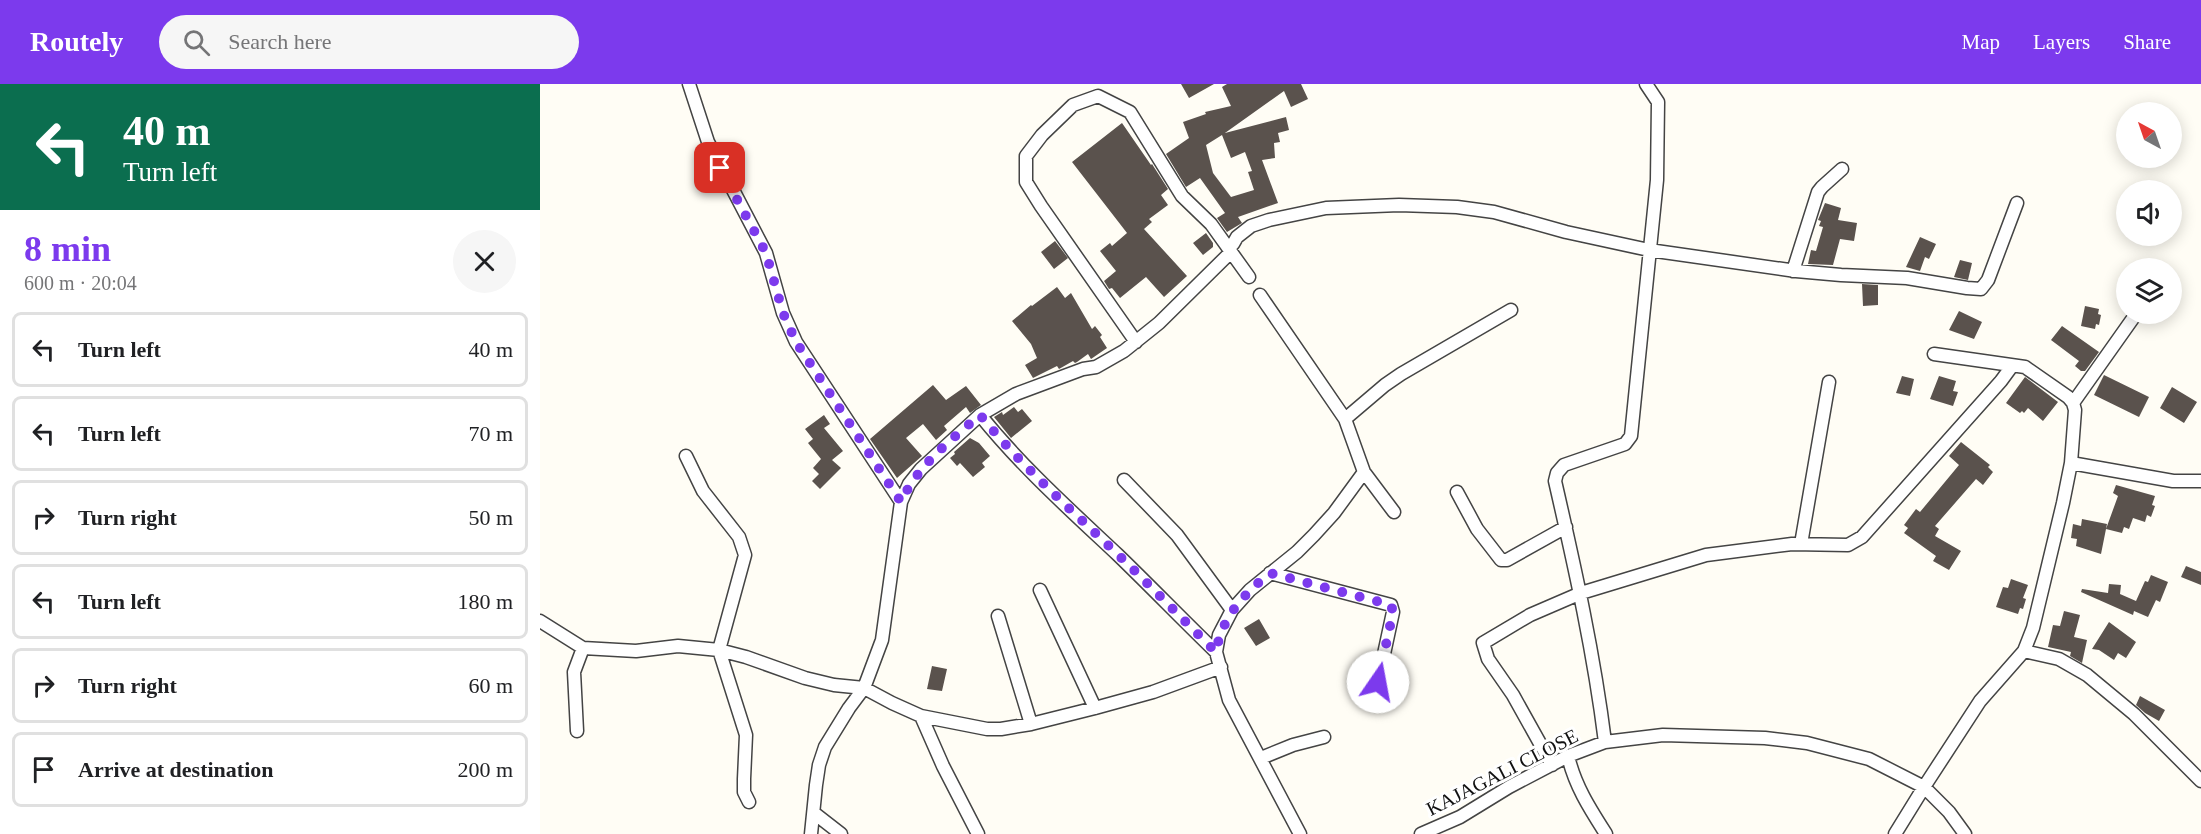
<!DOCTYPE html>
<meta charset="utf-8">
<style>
body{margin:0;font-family:Georgia,serif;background:#f6f6f6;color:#202124;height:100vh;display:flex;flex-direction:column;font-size:22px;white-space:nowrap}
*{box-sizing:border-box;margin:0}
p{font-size:20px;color:#757577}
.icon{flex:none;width:33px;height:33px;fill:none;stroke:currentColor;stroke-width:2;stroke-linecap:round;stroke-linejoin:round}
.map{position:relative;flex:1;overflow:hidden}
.panel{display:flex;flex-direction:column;background:#fff;width:540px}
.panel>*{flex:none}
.hud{background:#0b6e4f;color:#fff;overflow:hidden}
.needle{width:39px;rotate:320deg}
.controls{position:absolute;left:1576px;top:18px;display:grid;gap:12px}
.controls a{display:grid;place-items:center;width:66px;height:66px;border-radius:50%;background:#fff;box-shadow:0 3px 15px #0003;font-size:30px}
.pin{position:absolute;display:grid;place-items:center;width:51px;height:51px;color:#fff;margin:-26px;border-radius:12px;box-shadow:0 3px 9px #0006}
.me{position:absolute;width:66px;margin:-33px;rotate:12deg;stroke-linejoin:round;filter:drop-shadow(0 0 4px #0008)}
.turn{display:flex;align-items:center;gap:21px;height:126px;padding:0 24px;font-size:27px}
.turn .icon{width:78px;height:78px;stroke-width:2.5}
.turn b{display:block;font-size:42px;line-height:51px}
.round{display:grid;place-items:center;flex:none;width:63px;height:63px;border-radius:32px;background:#f6f6f6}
.headline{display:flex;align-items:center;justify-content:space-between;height:102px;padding:0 24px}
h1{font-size:36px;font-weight:700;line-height:45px;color:#7c3aed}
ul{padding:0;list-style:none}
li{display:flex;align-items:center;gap:18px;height:75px;margin:0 12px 9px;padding:0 12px;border:3px solid #e0e0e0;border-radius:9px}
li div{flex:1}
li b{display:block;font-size:22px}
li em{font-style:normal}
header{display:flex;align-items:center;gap:36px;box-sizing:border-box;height:84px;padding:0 30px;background:#7c3aed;color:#fff}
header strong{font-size:28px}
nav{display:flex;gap:33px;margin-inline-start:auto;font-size:21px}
.search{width:420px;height:54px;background:#f6f6f6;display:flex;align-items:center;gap:15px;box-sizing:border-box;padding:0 21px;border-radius:33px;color:#757577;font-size:22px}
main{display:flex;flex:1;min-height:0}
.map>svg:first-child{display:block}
.building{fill:#5a524d;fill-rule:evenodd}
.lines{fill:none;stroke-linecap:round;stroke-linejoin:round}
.street-casing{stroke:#444;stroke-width:15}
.street{stroke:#fff;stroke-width:12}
.route{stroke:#7c3aed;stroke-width:10;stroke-dasharray:0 18}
.labels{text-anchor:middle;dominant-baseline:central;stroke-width:6;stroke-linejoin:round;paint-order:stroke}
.street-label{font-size:20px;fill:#111;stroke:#fff}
</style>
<header>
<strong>Routely</strong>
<div class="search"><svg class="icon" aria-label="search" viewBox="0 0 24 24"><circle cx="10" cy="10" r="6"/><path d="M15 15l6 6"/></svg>Search here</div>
<nav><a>Map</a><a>Layers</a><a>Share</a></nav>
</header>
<main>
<section class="panel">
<div class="hud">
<div class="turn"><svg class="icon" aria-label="left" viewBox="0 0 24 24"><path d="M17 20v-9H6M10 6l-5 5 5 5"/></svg><div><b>40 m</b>Turn left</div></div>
</div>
<div class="headline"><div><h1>8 min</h1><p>600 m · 20:04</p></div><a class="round"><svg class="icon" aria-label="close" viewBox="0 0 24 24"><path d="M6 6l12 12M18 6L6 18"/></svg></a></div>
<ul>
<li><svg class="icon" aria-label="left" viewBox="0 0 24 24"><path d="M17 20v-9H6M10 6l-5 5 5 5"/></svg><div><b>Turn left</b></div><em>40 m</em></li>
<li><svg class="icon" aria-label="left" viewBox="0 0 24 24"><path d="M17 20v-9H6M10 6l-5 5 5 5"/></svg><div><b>Turn left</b></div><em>70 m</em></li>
<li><svg class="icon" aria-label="right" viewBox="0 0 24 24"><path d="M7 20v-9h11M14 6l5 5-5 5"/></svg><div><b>Turn right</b></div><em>50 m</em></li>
<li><svg class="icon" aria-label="left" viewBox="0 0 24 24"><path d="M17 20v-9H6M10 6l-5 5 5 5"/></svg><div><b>Turn left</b></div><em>180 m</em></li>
<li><svg class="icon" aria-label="right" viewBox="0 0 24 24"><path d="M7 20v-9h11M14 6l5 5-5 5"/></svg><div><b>Turn right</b></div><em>60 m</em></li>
<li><svg class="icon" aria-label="arrive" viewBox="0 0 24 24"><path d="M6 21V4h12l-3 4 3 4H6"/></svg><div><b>Arrive at destination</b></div><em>200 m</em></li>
</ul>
</section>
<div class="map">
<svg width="1661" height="750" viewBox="0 0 1661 750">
<rect width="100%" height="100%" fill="#fffdf5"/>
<path class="building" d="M641 0H674L649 14Z
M687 0H761L768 15 751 23 744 7 685 49 746 33 749 46 738 49 740 58 734 59 735 74 722 76 738 119 698 133 702 139 687 148 677 134 685 129 660 94 646 103 626 70 649 54 643 38 666 30 665 28 691 22 682 3ZM682 51 691 74 705 68 712 87 708 88 714 106 691 113 673 89 666 61Z
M582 39 611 81 612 80 628 105 621 111 628 121 609 135 612 138 604 145 647 192 624 213 606 193 580 214 572 204 569 205 564 197 576 187 560 167 570 159 572 162 587 149 532 78Z
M1285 119 1301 124 1298 136 1317 139 1314 157 1300 155 1293 181 1268 180 1271 166 1276 167 1283 143 1279 142 1281 137 1278 136Z
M666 149 673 159V163L663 171 653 159Z
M1380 153 1396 160 1389 175 1385 173 1380 187 1366 183Z
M515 157 528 174 514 185 501 168Z
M1420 176 1432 179 1428 196 1414 193Z
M1322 200 1338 201V221L1323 222Z
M517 203 525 214 531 209 552 245 555 242 562 251 560 253 567 264 551 275 548 270 537 278 535 279 533 277 519 285 517 282 493 294 485 281 497 274 491 260 472 237 491 221 492 222Z
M1545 222 1559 225 1558 230 1561 231 1559 241 1556 240 1555 245 1541 242Z
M1419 227 1442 238 1434 255 1409 246Z
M1522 242 1559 268 1545 287H1541L1535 282 1539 277 1511 256Z
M1564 291 1609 313 1599 333 1554 311Z
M1362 292 1374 295 1370 312 1356 309Z
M1399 292 1416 297 1413 307 1418 308 1413 322 1390 315Z
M1485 293 1518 318 1503 337 1488 324 1484 329 1482 327 1480 329 1466 319Z
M393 301 406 316 426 302 441 321 430 329 426 323 404 342 407 346 396 356 383 340 366 354 382 372 357 394 330 355Z
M1632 303 1657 318 1644 339 1620 324Z
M474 323 478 328 482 325 492 337 471 354 454 333 462 328 463 331Z
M284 331 290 340 284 344 303 367 292 376 301 384 280 405 272 397 279 390 273 384 281 375 268 359 273 355 265 345Z
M430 354 439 359 450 372 442 379 445 383 433 393 420 379 417 382 410 374 415 370 414 368Z
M1421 358 1450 381 1448 383 1453 388 1443 401 1436 395 1395 442 1399 445 1395 452 1421 467 1409 486 1393 477 1396 472 1364 449 1368 444 1364 441 1376 425 1380 428 1419 381 1409 372Z
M1576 401 1615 412 1612 421 1615 422 1611 433 1607 431 1605 438 1593 434 1589 445 1584 443 1582 449 1566 445 1578 412 1573 409Z
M1542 435 1567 440 1561 470 1536 462 1537 455 1531 454 1533 440 1541 442Z
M1646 482 1661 488V501L1641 493Z
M1611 491 1628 498 1620 518 1616 516 1608 533 1594 527 1593 531 1541 508 1542 505 1568 509 1569 500 1581 501 1580 510 1596 517 1605 497 1608 498Z
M1471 495 1488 501 1483 514 1486 515 1483 525 1480 524 1478 530 1456 523 1463 503 1468 504Z
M1524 527 1540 531 1534 553 1547 556 1542 579 1530 572 1531 568 1508 563 1513 541 1520 542Z
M719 535 730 554 716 562 704 544Z
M1569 538 1596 558 1586 574 1578 569 1574 576 1559 566 1552 565Z
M392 582 407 585 402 607 387 605Z
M1600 612 1625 626 1619 637 1605 629 1596 621Z"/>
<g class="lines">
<defs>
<path id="street" d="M149 0 168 58 226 169 243 229 256 258 361 418 342 556 324 604 309 624 285 663 279 681 276 701 271 750
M693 160 697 153 711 142 729 136 786 124 859 121 917 123 954 128 1026 148 1109 166 1256 187 1301 191 1367 194 1427 204 1441 205 1448 196 1477 119
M1253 187 1278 108 1282 103 1302 85
M720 211 805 335 824 388 794 429 774 451 757 468 710 506 692 526 679 551 676 568 689 616 760 750
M596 258 501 122 486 98V72L502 51 533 21 558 12 590 28 642 112 671 140 709 193
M1533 319 1596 230
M440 331C482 383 529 425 578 471 611 503 643 536 676 568
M805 335 845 301 861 290 971 226
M146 372 163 407 199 453 205 471 179 566 206 651 204 695V708L209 718
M1531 379 1633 397H1661
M824 388 854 428
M584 396 637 451 692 526
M917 408 937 445 961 476H967L1026 443
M361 418 369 400 381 385 440 331 476 310 543 285 556 283 584 267 619 239 691 168
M1261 460 1289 298
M730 489 851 521 853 528 838 598
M500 506 555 624
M458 532 491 640
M0 537 43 564 96 567 138 562 179 566 206 573 265 594 294 601 324 604 352 619 381 632 447 645H461L491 640 555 624 613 608 681 583
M1484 567 1519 575 1547 591 1594 630 1661 697
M381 632 403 682 438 750
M37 647 34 588 43 564
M1065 658C1054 570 1035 484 1015 397L1017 389 1024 381 1085 360 1091 352 1117 96 1118 18 1106 0
M1028 672C1035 702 1050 725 1066 750
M721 674 753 661 784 653
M1012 681 973 611 948 575 943 559 990 531 1041 509 1166 471 1252 460 1308 461 1322 453 1461 297 1472 282
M274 729 301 750
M881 750 920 733 969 703 1028 672 1065 658 1123 651 1225 654 1267 659 1329 675 1384 703 1409 728 1425 750
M1355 750 1384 703 1440 617 1484 567 1493 544 1523 419 1531 379 1535 326 1533 319 1528 313 1485 283 1394 270"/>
</defs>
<use href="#street" class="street-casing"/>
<use href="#street" class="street"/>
</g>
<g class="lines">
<path class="route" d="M180 84 226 169 243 229 256 258 361 418C378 381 410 357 440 331 481 381 525 420 572 465 607 498 641 534 676 568 682 533 703 511 730 489L851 521 853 528 838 598"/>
</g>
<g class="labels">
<g class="street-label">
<text transform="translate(962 688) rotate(-27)">KAJAGALI CLOSE</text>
</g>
</g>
</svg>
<div class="controls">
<a><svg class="needle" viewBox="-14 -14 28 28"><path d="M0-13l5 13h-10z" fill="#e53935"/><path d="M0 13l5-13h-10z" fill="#757577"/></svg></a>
<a><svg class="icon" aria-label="sound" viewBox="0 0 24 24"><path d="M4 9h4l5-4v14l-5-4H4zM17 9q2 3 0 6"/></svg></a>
<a><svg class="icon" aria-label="layers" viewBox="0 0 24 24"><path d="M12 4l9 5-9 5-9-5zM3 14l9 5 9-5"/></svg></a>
</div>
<div class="pin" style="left:180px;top:84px;background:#d93025"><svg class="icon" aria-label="arrive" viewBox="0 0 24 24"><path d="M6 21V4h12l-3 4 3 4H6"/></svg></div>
<svg class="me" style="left:838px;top:598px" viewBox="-20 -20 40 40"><circle r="19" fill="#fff"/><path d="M0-13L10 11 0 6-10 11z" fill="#7c3aed"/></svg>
</div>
</main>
